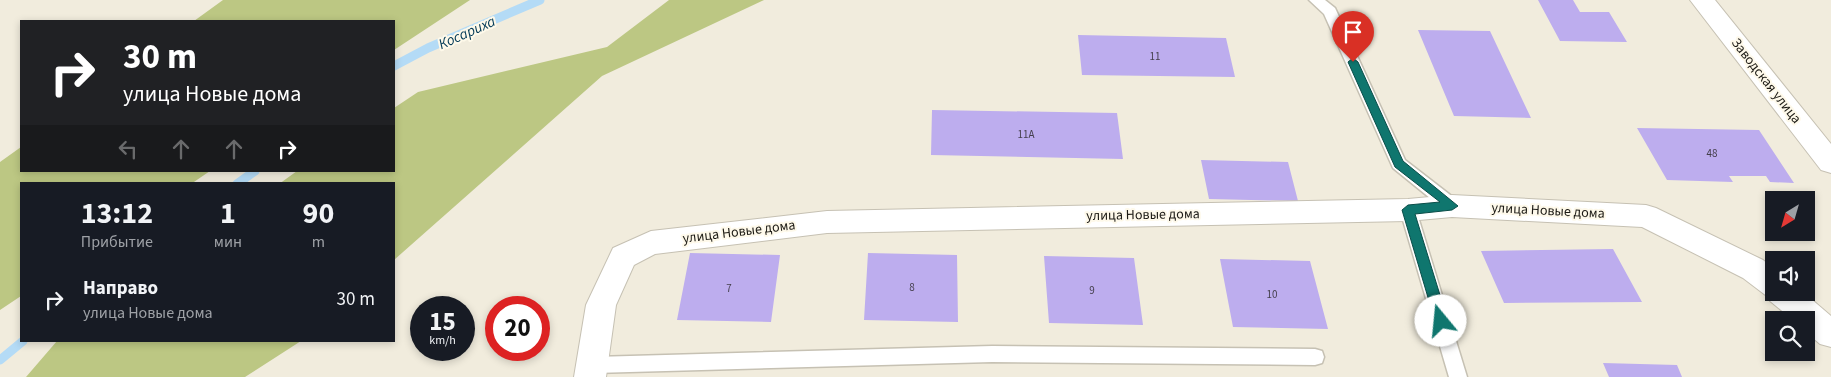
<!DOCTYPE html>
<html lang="ru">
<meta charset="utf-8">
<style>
body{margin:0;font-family:"Source Sans 3",sans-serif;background:#20242c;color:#f1f3f6;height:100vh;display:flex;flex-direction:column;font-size:19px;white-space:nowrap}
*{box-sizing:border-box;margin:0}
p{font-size:16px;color:#9ea1a6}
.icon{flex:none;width:28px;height:28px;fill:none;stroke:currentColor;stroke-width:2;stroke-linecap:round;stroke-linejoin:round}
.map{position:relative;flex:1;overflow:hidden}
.drawer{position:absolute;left:20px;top:182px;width:375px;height:160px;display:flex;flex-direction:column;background:#171b24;border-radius:0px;box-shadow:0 2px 8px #0003}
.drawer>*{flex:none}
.hud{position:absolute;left:20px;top:20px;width:375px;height:152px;border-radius:0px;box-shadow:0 2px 8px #0003;background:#202124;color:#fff;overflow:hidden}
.needle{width:32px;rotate:217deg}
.buttons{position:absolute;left:1765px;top:191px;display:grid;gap:10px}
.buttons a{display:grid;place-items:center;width:50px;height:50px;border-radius:0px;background:#171b24;box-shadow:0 2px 8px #0003;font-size:25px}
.speed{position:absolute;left:410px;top:296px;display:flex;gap:10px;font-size:25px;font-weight:700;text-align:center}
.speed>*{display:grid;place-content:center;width:65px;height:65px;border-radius:50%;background:#171b24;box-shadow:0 2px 8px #0003;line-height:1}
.speed small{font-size:12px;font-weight:400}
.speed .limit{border:8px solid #d22;background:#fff;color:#111}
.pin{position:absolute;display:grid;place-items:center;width:42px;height:42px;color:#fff;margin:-51px -21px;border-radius:50% 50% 50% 0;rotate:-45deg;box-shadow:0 0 5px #0007}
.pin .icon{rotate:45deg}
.me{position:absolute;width:55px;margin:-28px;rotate:343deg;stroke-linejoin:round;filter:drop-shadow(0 0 4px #0008)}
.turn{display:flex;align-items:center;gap:18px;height:105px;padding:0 20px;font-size:22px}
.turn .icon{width:65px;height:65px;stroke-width:2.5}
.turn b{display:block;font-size:35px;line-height:42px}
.lanes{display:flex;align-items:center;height:48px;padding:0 20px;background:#0003;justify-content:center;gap:25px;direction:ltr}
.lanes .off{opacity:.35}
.eta{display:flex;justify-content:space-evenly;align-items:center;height:85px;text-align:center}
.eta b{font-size:30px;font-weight:700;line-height:35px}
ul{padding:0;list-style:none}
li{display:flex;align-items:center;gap:15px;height:65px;padding:0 20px}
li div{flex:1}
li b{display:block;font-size:19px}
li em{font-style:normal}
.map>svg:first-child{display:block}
.green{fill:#bcc783}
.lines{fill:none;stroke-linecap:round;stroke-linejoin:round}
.stream{stroke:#b4dbf6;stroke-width:9}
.building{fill:#bdadee}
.lane-casing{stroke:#c6c1b3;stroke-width:3}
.street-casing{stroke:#c6c1b3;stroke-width:2}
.lane{fill:#fff;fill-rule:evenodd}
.street{fill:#fff;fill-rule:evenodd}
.route{fill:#0f766e;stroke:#0a4d48}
.labels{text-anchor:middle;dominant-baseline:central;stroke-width:4;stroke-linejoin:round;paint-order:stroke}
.number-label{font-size:11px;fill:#443f4b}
.street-label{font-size:14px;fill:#1c1a15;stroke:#fef9ea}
.water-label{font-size:15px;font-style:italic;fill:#033a57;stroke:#fef9ea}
</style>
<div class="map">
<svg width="1831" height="377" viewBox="0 0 1831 377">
<rect width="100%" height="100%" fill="#f1ecdd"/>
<path class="green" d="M223 0H470L394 50V21H194Z
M669 0H764L602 76 394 260V184H279L297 171H394V108L418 92 607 47Z
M21 147V171H210L191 184H21V296L0 310V162Z
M57 341H301L245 377H26Z"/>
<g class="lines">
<path class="stream" d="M394 66 428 48 540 0
M237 184 255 171
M0 360 23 341"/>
</g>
<path class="building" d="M1538 0H1573L1580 12H1609L1627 42 1560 41Z
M1418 30 1490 31 1531 118 1454 116Z
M1078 35 1226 38 1235 77 1082 75Z
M932 110 1117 113 1123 159 931 155Z
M1637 128 1759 130 1794 183 1770 182 1766 176H1729L1733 182 1667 180Z
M1201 160 1288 162 1298 201 1209 199Z
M1613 249 1642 302 1504 303 1481 251Z
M690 253 780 255 771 322 677 320Z
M868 253 957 255 958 322 864 320Z
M1044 256 1134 258 1143 325 1049 323Z
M1220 259 1310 261 1328 329 1233 327Z
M1603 363 1677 365 1682 377H1609Z"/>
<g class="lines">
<defs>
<path id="lane" d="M1309 0H1325L1335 8 1405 160 1458 201 1460 206 1458 211 1452 213 1446 211 1393 168 1324 14Z
M1408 203 1414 205 1416 210 1467 377H1449L1400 210 1402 205Z
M992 346 1315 349 1322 351 1324 357 1322 363 1315 365 992 362 594 373 587 371 585 365 587 359 594 357Z"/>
<path id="street" d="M1690 0H1715L1831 144V173L1821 170Z
M1452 195 1646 205 1656 208 1763 260 1774 269V292H1803L1831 316V347L1820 344 1806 332V320H1793L1770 301 1768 297 1743 278 1642 227 1452 217 1408 221 827 233 655 254 634 265 616 305 606 377H574L586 305 613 248 651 231 827 211 1408 199Z"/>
</defs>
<use href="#lane" class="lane-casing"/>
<use href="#street" class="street-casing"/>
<use href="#lane" class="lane"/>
<use href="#street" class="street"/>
</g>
<path class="route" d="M1353 58 1358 62 1403 161 1458 206 1452 210 1415 214 1448 321 1446 325 1441 327 1437 325 1435 321 1402 210 1408 205 1440 202 1395 167 1348 62Z"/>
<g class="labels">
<g class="number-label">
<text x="1155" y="56">11</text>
<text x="1026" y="134">11А</text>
<text x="1712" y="153">48</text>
<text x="912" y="287">8</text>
<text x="729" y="288">7</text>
<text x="1092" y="290">9</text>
<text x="1272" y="294">10</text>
</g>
<g class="street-label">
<text transform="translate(1766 81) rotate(52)">Заводская улица</text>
<text transform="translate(1548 211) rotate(3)">улица Новые дома</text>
<text transform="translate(1143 215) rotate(-1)">улица Новые дома</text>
<text transform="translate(739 232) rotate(-7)">улица Новые дома</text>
</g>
<g class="water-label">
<text transform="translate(467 33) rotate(-24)">Косариха</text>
</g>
</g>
</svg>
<div class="buttons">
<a><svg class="needle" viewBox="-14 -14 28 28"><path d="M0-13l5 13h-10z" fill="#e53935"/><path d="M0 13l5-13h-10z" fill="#9ea1a6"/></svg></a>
<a><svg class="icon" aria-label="sound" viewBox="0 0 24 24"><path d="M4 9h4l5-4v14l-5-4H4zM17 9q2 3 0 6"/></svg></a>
<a><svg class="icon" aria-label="search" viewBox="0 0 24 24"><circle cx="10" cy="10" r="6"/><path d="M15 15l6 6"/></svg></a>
</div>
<div class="speed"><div>15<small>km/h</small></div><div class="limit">20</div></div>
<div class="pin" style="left:1353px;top:62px;background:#d93025"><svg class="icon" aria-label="arrive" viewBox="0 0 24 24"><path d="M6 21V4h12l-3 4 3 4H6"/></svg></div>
<svg class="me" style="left:1441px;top:321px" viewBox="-20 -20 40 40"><circle r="19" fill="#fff"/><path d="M0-13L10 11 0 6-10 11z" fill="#0f766e"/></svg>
<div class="hud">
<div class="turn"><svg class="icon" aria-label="right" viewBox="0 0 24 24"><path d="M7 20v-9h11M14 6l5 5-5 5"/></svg><div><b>30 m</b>улица Новые дома</div></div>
<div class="lanes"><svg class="icon off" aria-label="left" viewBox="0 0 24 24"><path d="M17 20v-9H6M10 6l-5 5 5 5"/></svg><svg class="icon off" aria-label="ahead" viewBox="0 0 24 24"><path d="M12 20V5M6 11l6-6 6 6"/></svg><svg class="icon off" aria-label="ahead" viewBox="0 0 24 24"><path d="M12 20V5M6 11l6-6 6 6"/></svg><svg class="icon" aria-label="right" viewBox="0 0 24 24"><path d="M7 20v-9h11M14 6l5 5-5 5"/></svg></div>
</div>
<section class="drawer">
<div class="eta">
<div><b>13:12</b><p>Прибытие</p></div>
<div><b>1</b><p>мин</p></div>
<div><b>90</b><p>m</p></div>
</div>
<ul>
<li><svg class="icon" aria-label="right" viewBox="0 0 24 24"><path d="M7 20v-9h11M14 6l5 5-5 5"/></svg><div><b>Направо</b><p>улица Новые дома</p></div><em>30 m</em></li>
</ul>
</section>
</div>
